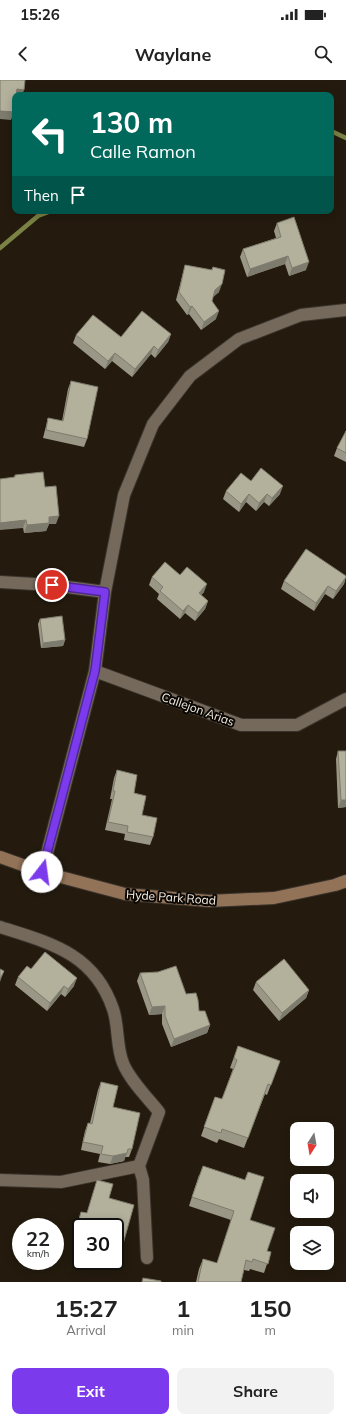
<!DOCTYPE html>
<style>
body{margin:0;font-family:Mulish,sans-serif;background:#f2f2f2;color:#222;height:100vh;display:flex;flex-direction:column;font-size:15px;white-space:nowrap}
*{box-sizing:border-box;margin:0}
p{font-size:13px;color:#767676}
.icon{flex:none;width:22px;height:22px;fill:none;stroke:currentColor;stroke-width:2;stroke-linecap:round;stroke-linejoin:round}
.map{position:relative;height:1202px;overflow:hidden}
.sheet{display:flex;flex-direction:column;background:#fff;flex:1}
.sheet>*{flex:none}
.guide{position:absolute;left:12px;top:12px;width:322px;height:122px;border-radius:8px;box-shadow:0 2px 10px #0003;background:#00695c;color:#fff;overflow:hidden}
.needle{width:26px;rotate:191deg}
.controls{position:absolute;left:290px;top:1042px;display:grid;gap:8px}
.controls a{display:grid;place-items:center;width:44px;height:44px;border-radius:8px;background:#fff;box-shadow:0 2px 10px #0003;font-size:20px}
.speed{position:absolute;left:12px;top:1138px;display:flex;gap:8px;font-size:20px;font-weight:700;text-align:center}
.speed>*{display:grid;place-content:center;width:52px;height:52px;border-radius:50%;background:#fff;box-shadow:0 2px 10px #0003;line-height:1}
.speed small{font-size:10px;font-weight:400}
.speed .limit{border:2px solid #111;border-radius:6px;background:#fff;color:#111}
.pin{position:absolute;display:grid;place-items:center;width:34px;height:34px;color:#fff;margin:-17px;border:2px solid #fff;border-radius:50%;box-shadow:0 1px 4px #0007}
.me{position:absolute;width:44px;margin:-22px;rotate:15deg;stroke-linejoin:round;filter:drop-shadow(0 0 3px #0008)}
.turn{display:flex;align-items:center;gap:14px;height:84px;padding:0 12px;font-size:18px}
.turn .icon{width:52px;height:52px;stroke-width:2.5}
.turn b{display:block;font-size:28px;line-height:34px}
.then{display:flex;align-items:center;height:38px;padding:0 12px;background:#0003;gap:8px;font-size:15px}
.eta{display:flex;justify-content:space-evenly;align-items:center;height:68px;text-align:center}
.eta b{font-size:24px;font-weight:700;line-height:28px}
.primary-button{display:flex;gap:8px;margin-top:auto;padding:8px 12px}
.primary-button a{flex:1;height:46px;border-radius:8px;background:#7c3aed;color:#fff;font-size:16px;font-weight:700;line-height:46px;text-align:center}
.primary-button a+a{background:#f2f2f2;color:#222}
.status{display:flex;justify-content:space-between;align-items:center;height:28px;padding:0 20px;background:#fff;direction:ltr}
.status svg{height:11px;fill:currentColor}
header{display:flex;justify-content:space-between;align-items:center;height:52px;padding:0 12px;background:#fff;font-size:18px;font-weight:700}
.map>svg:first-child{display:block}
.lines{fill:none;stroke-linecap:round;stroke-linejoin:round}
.stream{stroke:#7a8344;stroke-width:4.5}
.minor-casing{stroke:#3b342d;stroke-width:14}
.secondary-casing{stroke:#3b342d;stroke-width:14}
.minor{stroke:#74695a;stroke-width:12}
.secondary{stroke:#937358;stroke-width:12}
.wall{fill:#9a9786}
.shaded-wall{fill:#7d7b6d}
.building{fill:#b3b09c;stroke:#7d7b6d}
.route-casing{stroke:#51269a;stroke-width:10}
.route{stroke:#7c3aed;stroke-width:7}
.labels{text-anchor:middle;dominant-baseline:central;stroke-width:4;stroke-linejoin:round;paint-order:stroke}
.street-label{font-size:12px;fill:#f2ebe3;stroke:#0a0703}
</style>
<div class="status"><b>15:26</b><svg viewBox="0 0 49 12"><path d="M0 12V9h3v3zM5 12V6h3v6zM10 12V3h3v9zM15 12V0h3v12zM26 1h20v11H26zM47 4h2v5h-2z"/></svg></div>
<header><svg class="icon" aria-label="back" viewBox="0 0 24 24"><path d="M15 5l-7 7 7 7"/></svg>Waylane<svg class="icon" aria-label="search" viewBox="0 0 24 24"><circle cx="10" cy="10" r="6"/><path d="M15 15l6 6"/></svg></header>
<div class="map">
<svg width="346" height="1202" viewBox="0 0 346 1202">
<rect width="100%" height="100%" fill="#241b0e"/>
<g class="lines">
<path class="stream" d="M331 51 346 58
M0 168 38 136 51 131"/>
<defs>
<path id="minor" d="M0 502 52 505 105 512
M95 591 241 645H297L346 619
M42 792 95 591 105 512 124 415 153 344 190 296 239 259 301 235 346 230
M0 847C50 863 94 873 113 929 119 946 116 966 123 983 129 999 147 1017 159 1032L139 1086 143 1100 147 1178
M0 1100 61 1102 139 1086"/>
<path id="secondary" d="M0 777 42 792 125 814 209 821 274 818 335 805 346 801"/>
</defs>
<use href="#minor" class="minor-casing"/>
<use href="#secondary" class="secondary-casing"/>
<use href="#minor" class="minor"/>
<use href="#secondary" class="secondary"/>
</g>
<path class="wall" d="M277 143 306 190 289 196 285 184 247 197 240 177 243 169 276 158 274 151Z
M185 185 211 190 213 187 219 212 213 217 212 221 216 239 201 250 189 234 187 235 176 220 183 193Z
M171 254 168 262 155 278 151 274 132 297 112 281 105 289 73 263 76 255 121 257Z
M71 301 87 359 84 367 43 358 48 338 62 341 68 309Z
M346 351V382L334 376 337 368Z
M15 395 45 407 56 444H49L46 451 24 453 14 397Z
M251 401 280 414 269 426 264 422 256 431 246 422 239 432 223 419 226 411Z
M180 495 204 512 201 515 208 521 205 529 195 541 185 533 180 539 157 519 159 514 149 505 152 497Z
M346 496 344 504 333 519 325 514 314 531 281 509 284 501Z
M40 539 65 560 63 566 41 568 38 544Z
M338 671H346V727L338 728 336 679Z
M117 690 134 713 142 735 153 757 150 765 124 760 125 754 105 750 112 719H110L114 698Z
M31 889 74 906 65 917 61 914 47 931 15 905 18 897Z
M140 893 186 914 199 931 210 945 207 953 171 967 162 944V934L149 935 137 901Z
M256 902 309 910 306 918 279 941 253 910Z
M238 966 280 981 267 1015 265 1014 244 1068 219 1059 217 1063 201 1056 215 1017 222 1019 233 989 230 988Z
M101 1002 132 1069 129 1077H125L124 1081 110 1084 98 1082 100 1074 81 1070 85 1051 88 1043H90L98 1010Z
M199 1095 250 1140 267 1171 271 1172 264 1193 250 1189 249 1191 244 1190 241 1202H196L199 1189 203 1179 217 1183 231 1140 189 1126Z
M97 1100 109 1118 123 1164 120 1172 115 1170V1147H81V1161L78 1160 80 1153 75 1151 81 1132 87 1133Z"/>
<path class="shaded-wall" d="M17 9 24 10 22 15H15Z
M0 31 14 32 11 40 0 39Z
M288 176 285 184 247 197 250 189Z
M309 182 306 190 289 196 292 188Z
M222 204 219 212 212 218 215 210Z
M192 226 189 234 187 235 190 227Z
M219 231 216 239 201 250 204 242Z
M171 254 168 262 155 278 158 270Z
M154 266 151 274 132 297 135 289Z
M115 273 112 281 105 289 108 281Z
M283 406 280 414 269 426 272 418Z
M249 414 246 422 239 432 241 424Z
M267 414 264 422 256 431 259 423Z
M59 436 56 444H49L46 451 24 453 27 445 49 437Z
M26 440 23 448 0 450V443Z
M346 497 344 504 333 519 336 511Z
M207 504 204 512 196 521 199 513Z
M328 506 325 514 314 531 316 523Z
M208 521 205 529 195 541 198 533Z
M188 525 185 533 180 539 183 531Z
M65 560 63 566 41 568 43 563Z
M341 720H346V727L338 728Z
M4 891 1 899 0 902V899Z
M77 898 74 906 65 917 68 909Z
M64 906 61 914 47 931 50 923Z
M309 910 306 918 279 941 282 933Z
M165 926 162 934 149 935 152 927Z
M210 945 207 953 171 967 174 959Z
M127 1073 124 1081 110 1084 113 1076Z"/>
<path class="building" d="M0 0H25L24 10 17 9 16 15H15V24L14 32 0 31Z
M294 137 309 182 292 188 288 176 250 189 243 169 281 157 277 143Z
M185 185 212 190 213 187 225 190 222 204 215 210 212 221 219 231 204 242 192 226 190 227 179 212Z
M142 231 171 254 158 270 154 266 135 289 115 273 108 281 76 255 93 235 121 257Z
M71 301 98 307 87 359 46 350 48 338 63 341Z
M346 351V373L337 368Z
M261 388 283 406 272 418 267 414 259 423 249 414 241 424 226 411 241 393 251 401Z
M43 392 45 407 56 406 59 436 49 437V443L27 445 26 440 0 443V399L15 397V395Z
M306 469 346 496V497L336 511 328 506 316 523 284 501Z
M165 482 180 495 187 487 207 504 199 513 208 521 198 533 188 525 183 531 160 511 163 507 152 497Z
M62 536 65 560 43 563 40 539Z
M338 671H346V720H341Z
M117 690 137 695 134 713 146 716 142 735 157 738 153 757 127 752 128 746 108 742 115 711H113Z
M45 872 77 898 68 909 64 906 50 923 18 897 27 886 31 889Z
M284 879 309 910 282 933 256 902Z
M176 886 186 914 196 913 198 920 199 931H205L210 945 174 959 165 936V926L152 927 140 893 158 892Z
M0 889 4 891 0 899Z
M238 966 280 981 271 1005 268 1004 248 1058 222 1049 221 1053 204 1047 215 1017 222 1019 237 980 234 978Z
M101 1002 118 1006 113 1027 140 1033 132 1069H128L127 1073 113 1076 101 1074 103 1066 83 1062 88 1043 92 1044Z
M203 1086 245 1100 248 1092 264 1097 250 1140 275 1148 267 1171 271 1172 268 1184 253 1179 252 1182 246 1180 241 1202H198L203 1179 217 1183 234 1131 192 1117Z
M97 1100 113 1104 109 1118 134 1125 123 1164 115 1162V1147H83V1145L78 1143 81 1132 87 1133Z
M143 1198 161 1201V1202H142Z"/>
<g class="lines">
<defs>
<path id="route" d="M42 792 95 591 105 512 52 505"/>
</defs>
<use href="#route" class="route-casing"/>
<use href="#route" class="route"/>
</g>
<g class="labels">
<g class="street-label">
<text transform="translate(198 629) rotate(20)">Callejon Arias</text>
<text transform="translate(171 817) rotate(4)">Hyde Park Road</text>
</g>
</g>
</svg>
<div class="controls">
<a><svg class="needle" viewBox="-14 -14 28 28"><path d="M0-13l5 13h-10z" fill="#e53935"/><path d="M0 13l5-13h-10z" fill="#767676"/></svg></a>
<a><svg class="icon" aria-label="sound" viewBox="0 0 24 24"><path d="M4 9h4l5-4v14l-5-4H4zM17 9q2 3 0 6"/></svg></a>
<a><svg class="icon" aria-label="layers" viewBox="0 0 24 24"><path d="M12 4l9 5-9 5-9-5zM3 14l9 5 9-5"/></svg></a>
</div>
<div class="speed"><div>22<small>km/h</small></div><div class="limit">30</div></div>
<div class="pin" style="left:52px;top:505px;background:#d93025"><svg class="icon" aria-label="arrive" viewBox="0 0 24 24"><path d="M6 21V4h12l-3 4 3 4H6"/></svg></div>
<svg class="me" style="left:42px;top:792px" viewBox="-20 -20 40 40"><circle r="19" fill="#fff"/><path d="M0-13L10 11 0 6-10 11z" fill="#7c3aed"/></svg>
<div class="guide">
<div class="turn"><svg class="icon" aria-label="left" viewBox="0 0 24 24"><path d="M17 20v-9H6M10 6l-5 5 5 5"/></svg><div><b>130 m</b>Calle Ramon</div></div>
<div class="then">Then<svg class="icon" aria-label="arrive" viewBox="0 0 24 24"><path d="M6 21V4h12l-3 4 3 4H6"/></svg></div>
</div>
</div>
<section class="sheet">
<div class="eta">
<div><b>15:27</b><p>Arrival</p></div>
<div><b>1</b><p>min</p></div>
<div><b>150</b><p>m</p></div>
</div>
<div class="primary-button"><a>Exit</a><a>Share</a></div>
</section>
